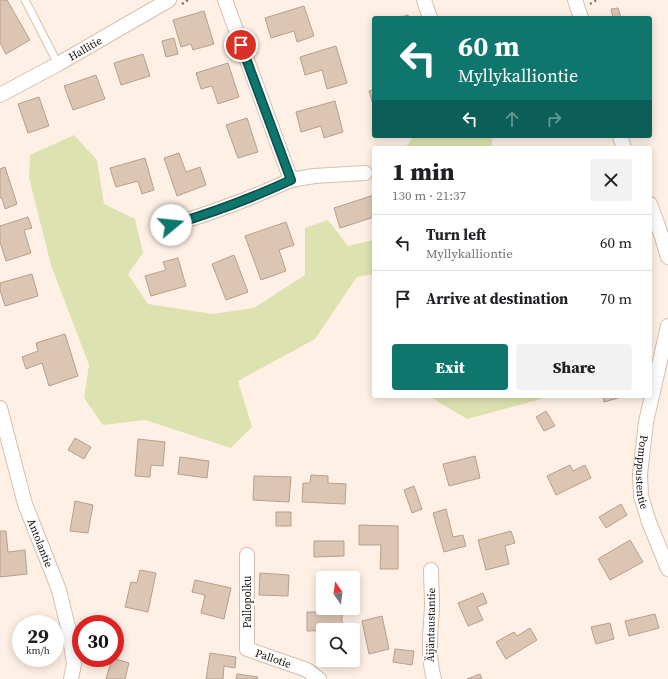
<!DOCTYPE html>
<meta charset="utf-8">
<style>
body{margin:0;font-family:"Source Serif 4",serif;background:#f2f2f2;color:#202124;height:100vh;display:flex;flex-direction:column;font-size:15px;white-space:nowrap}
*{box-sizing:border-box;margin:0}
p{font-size:13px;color:#757577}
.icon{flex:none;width:22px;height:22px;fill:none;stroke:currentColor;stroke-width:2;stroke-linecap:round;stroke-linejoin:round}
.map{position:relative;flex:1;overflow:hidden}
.panel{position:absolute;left:372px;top:146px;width:280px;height:252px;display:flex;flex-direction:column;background:#fff;border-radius:4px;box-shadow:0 2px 10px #0003}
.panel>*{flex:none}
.guide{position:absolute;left:372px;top:16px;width:280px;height:122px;border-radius:4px;box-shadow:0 2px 10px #0003;background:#0f766e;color:#fff;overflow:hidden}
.needle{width:26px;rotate:346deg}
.buttons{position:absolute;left:316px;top:571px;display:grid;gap:8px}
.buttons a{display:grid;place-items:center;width:44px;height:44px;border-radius:4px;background:#fff;box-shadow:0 2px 10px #0003;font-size:20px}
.speed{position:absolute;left:12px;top:615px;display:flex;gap:8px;font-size:20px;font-weight:700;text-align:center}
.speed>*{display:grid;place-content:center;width:52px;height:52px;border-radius:50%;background:#fff;box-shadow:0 2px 10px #0003;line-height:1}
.speed small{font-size:10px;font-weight:400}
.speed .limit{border:6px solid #d22;background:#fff;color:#111}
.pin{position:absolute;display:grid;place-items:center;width:34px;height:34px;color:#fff;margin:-17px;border:2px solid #fff;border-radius:50%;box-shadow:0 1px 4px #0007}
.me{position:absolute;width:44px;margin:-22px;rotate:73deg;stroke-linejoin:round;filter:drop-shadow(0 0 3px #0008)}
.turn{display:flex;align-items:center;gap:14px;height:84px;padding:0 20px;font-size:18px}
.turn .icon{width:52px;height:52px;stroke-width:2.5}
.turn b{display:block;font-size:28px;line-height:34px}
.lanes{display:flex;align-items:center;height:38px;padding:0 20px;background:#0003;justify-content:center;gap:20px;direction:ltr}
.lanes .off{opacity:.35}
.round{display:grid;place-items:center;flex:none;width:42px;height:42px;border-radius:4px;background:#f2f2f2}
.headline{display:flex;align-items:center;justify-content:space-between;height:68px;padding:0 20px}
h1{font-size:24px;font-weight:800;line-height:30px}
.button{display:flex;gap:8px;margin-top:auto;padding:8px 20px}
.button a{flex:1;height:46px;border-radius:4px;background:#0f766e;color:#fff;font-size:16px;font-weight:800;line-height:46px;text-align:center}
.button a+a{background:#f2f2f2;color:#202124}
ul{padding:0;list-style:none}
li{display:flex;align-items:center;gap:12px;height:56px;padding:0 20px;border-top:1px solid #e0e0e0}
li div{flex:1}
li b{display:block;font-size:15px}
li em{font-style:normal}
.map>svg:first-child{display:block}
.green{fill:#dde3b0}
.building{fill:#ddc5b4;stroke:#b69f8e}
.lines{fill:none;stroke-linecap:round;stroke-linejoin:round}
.service-casing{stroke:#d7bfad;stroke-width:9}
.minor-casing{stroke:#d7bfad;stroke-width:16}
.path{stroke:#7f746b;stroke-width:2.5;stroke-dasharray:2 3;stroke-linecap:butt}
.service{stroke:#fff;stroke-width:7}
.minor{stroke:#fff;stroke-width:14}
.route-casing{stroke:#0a4d48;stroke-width:10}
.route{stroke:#0f766e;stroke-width:7}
.labels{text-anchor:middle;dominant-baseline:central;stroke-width:4;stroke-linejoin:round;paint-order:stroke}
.street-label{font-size:11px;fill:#150d07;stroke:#fff}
</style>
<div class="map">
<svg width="668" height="679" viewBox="0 0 668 679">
<rect width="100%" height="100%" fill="#fff0e5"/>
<path class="green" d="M74 135 97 160 104 204 135 219 143 253 128 274 148 304 213 314 254 308 305 275V228L328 220 348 246 374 240V274L357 277 315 339 238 381 252 427 231 448 145 420 103 425 84 398 89 365 51 265 29 178 30 155Z
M414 136H493L491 148H405Z
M432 396H543L541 399 467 419 432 398Z"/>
<path class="building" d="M0 0H7L30 40 6 54 0 43Z
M304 6 314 36 297 42 294 31 271 38 265 18Z
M618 8 621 18H613L611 9Z
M204 11 214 44 193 50 191 44 181 47 173 20Z
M408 15 409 18H398Z
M174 38 178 54 166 57 162 41Z
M336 46 347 83 327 89 322 70 305 75 300 57Z
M143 54 150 76 121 85 114 63Z
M228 63 239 97 218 104 212 86 201 89 196 73Z
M96 75 105 99 73 110 64 86Z
M374 89V108L369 91Z
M39 97 49 126 28 133 18 104Z
M335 101 343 132 324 138 321 126 301 132 296 112Z
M247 118 258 152 238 158 226 125Z
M179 153 186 172 200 167 206 185 177 196 164 158Z
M145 158 154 190 142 194 138 181 116 187 110 168Z
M5 167 17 204 5 209 2 198H0V169Z
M374 195V217L340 228 334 208Z
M28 217 32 228 24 230 31 253 6 261 0 242V226Z
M286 222 294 245 279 250 286 271 261 280 245 236Z
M234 255 248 292 226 300 212 264Z
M178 258 186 286 151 296 145 276 166 270 163 262Z
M32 274 38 296 5 306 0 290V283Z
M65 334 78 376 49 386 42 363 26 369 22 357 38 351 36 343Z
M603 396H625L604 402Z
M546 411 555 426 544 431 536 417Z
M75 438 91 447 84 459 68 450Z
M138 439 165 442 163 466 151 465 150 477 135 476Z
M475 456 480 478 449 486 443 464Z
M180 457 209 461 207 478 178 474Z
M570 465 573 471 585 465 591 478 556 495 547 476Z
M311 475 328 476V483L346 484 345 504 302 502 303 483H310Z
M254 476 291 477 289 502 253 500Z
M414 486 422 509 412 513 404 490Z
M75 501 93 505 88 533 70 531Z
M621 504 627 515 606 528 599 517Z
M446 509 453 537 463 535 466 546 444 552 433 513Z
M276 512H291V526H276Z
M359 525 398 526V569H380L381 545H359Z
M0 531H6L8 552 25 550 27 574 0 577Z
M511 531 515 543 505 546 509 564 486 570 478 540Z
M630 540 643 562 610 580 598 559Z
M314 541H344V556L314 557Z
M140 570 156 573 148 612 125 607 131 582 137 583Z
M260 573 289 575 288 596 259 595Z
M195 580 231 588 224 619 201 613 205 595 192 592Z
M483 593 487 603 477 607 483 620 468 626 458 603Z
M307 612H342V630L307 631Z
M655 614 659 628 629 636 625 621Z
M382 616 389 649 369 654 362 621Z
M610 623 614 639 596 644 591 627Z
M530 628 537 640 506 659 496 642 514 632 517 636Z
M395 649 414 651 412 665 393 662Z
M210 653 236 657 235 668 224 666 223 679H206Z
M112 658 129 663 125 679H106Z
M237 674 258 677 257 679H236Z
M480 674 482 679H467Z"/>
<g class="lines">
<defs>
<path id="service" d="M25 0 58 64"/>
<g id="minor">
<path d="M424 0 430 18"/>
<path d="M575 0 581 18"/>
<path id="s1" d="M0 95 58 64 169 0"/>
<path d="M620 136 624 148"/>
<path d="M291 180 314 176 365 173"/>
<path d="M650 204 662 237 668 257"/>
<path d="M171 225C212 213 252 198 291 180L225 0"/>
<path id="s2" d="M668 326 646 422 640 474 641 496 649 522 668 569"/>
<path id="s3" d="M0 408 25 504 59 590 69 631 74 664 71 679"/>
<path id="s4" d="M247 555V649L307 670 319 679"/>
<path d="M431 570C431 582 432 593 432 605 431 630 427 654 434 679"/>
</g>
</defs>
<use href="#service" class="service-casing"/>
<use href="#minor" class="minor-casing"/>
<path class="path" d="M182 4 188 0
M590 4 597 0"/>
<use href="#service" class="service"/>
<use href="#minor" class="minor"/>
</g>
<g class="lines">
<defs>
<path id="route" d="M171 225C212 213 252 198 291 180L241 45"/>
</defs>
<use href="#route" class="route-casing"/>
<use href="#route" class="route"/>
</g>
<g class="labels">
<g class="street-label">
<text stroke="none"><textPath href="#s1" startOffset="97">Hallitie</textPath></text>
<text stroke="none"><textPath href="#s2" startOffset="149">Pomppustentie</textPath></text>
<text stroke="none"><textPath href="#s3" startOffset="141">Antolantie</textPath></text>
<text transform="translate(247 602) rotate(-90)">Pallopolku</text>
<text transform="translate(431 625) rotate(-89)">Äijäntaustantie</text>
<text stroke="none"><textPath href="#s4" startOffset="122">Pallotie</textPath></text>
</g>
</g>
</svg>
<div class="buttons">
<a><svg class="needle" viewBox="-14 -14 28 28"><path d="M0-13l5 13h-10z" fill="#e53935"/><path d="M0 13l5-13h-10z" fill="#757577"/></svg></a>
<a><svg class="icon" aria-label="search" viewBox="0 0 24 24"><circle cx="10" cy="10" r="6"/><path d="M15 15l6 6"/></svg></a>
</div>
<div class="speed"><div>29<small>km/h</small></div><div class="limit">30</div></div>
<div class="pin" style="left:241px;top:45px;background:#d93025"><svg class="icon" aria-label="arrive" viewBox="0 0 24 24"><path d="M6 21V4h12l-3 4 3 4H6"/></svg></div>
<svg class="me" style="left:171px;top:225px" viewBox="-20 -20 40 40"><circle r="19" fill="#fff"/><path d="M0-13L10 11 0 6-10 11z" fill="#0f766e"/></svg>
<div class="guide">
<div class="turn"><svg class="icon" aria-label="left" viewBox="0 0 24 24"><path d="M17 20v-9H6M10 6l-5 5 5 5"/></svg><div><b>60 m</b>Myllykalliontie</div></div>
<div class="lanes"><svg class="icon" aria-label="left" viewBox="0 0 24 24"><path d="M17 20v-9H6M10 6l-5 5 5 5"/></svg><svg class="icon off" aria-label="ahead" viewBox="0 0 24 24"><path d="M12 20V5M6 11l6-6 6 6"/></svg><svg class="icon off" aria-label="right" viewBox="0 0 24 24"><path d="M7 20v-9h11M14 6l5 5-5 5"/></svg></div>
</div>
<section class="panel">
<div class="headline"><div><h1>1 min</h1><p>130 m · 21:37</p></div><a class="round"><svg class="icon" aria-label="close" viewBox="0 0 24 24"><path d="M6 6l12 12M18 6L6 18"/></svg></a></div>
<ul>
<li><svg class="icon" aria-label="left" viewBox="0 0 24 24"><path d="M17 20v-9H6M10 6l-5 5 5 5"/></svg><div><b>Turn left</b><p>Myllykalliontie</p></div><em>60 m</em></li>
<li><svg class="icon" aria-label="arrive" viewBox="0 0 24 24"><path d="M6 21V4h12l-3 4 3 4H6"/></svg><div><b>Arrive at destination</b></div><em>70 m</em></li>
</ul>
<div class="button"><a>Exit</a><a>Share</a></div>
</section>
</div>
